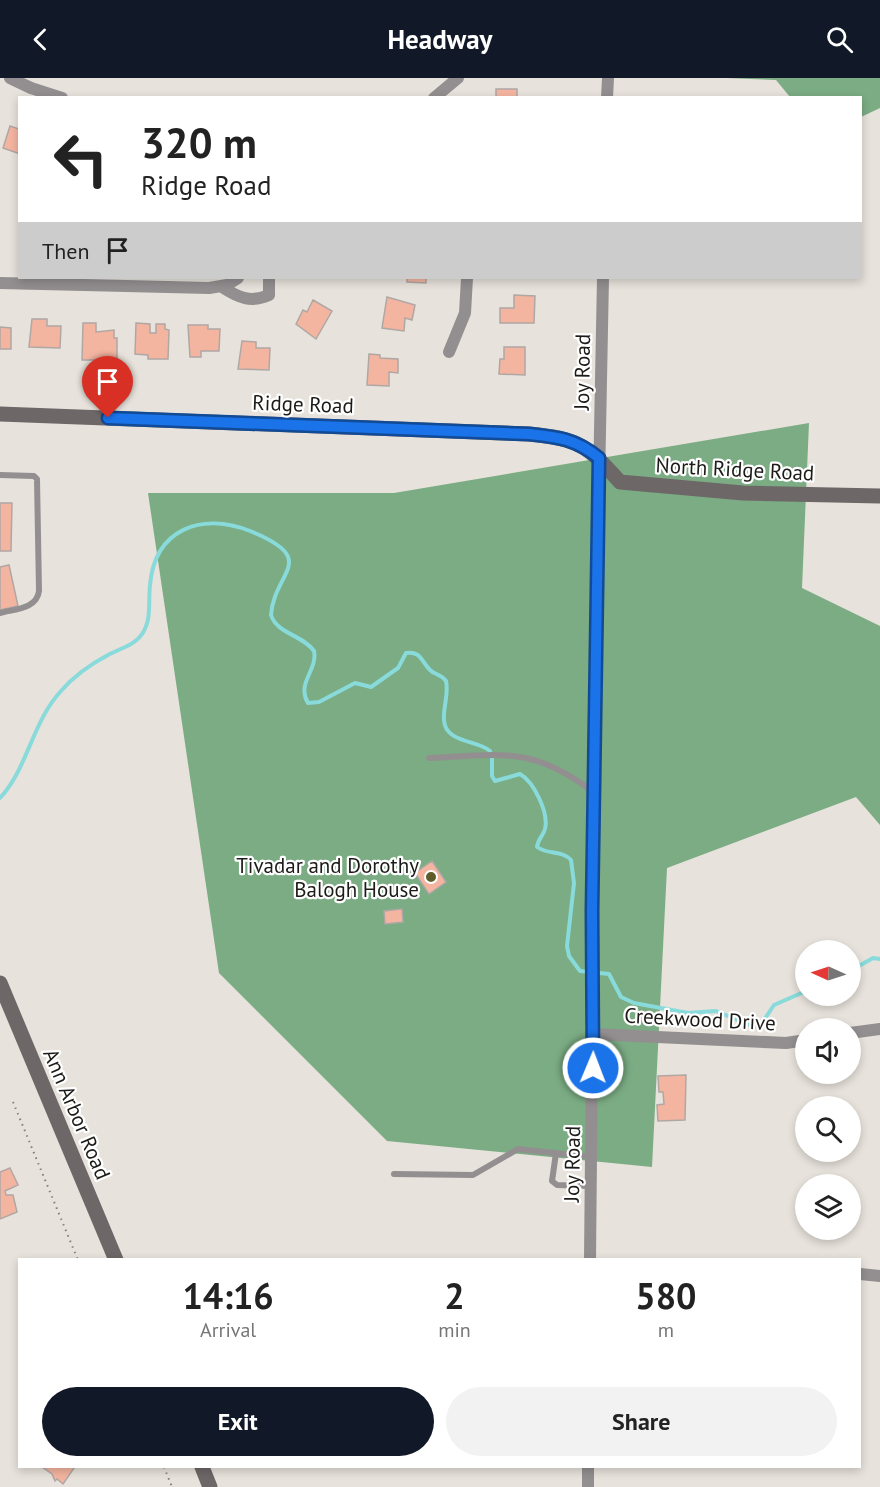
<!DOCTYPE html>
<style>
body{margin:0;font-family:"PT Sans",sans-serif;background:#f2f2f2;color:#222;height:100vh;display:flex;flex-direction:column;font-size:22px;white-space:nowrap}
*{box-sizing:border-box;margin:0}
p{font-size:20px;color:#767676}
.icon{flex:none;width:33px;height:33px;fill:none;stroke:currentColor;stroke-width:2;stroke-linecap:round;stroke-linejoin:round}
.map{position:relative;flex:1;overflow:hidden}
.sheet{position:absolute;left:18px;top:1180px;width:843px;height:210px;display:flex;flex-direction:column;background:#fff;border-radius:0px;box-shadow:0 3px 9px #0003}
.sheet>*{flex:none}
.hud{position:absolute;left:18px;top:18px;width:844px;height:183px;border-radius:0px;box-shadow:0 3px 9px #0003;background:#fff;color:#222;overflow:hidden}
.needle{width:39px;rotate:273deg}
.fabs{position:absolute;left:795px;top:862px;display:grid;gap:12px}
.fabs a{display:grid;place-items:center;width:66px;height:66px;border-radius:50%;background:#fff;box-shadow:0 3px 9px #0003;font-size:30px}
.pin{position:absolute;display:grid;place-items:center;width:51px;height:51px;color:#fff;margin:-62px -26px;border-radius:50% 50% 50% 0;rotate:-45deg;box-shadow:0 0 6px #0007}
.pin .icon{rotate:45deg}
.me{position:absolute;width:66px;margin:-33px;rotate:1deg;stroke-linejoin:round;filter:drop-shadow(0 0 4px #0008)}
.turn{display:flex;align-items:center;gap:21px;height:126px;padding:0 24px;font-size:27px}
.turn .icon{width:78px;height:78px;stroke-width:2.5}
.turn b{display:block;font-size:42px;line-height:51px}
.then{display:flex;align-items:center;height:57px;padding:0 24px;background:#0003;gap:12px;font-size:22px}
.eta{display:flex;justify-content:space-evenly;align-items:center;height:102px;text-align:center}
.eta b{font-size:36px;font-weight:800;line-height:42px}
.action{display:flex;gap:12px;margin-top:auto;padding:12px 24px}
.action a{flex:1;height:69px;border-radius:36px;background:#111827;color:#fff;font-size:24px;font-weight:800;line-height:69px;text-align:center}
.action a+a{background:#f2f2f2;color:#222}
header{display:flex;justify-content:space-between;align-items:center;height:78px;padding:0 24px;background:#111827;color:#fff;font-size:27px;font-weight:800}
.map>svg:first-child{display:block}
.forest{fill:#7bac83}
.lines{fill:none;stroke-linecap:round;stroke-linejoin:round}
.stream{stroke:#88dadb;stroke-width:4}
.building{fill:#f4b5a0;stroke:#b0a7a5;stroke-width:1.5}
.path{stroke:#83807b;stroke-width:2;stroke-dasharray:1.5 4.5;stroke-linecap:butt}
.lane{stroke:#938f90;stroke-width:6}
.street{stroke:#938f90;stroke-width:12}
.secondary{stroke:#6d6768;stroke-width:15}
.route-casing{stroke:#114b97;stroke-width:15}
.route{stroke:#1a73e8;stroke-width:10}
.poi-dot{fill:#5d5d2a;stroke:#fff;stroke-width:2}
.labels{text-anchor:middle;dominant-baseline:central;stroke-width:4.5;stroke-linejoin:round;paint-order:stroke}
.street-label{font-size:21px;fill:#1c1b18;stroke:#fff}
.poi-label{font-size:21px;fill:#1c1b18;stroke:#fff;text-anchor:end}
</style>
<header><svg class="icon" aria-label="back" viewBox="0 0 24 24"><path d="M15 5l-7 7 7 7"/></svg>Headway<svg class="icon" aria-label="search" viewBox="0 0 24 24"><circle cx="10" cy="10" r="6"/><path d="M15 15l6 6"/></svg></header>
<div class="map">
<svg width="880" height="1409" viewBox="0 0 880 1409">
<rect width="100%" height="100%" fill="#e7e2db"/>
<path class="forest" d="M726 0H880V30L861 39V20L790 19 776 2Z
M809 345 802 510 880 548V747L856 719 667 790 652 1089 387 1063 219 895 148 415H394Z"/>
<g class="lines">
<path class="stream" d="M492 681V698L495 703 520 696C534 704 549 735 545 751 543 758 538 761 537 769 548 777 562 772 571 782L574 805 567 868 569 878 580 893 609 896 621 919 634 925 688 935 716 933 755 949 762 945 774 927 806 913
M0 720C28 690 32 644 61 613 73 599 91 586 108 577 119 571 135 567 142 556 152 542 148 524 150 507 155 451 201 434 250 453 321 482 274 493 271 537 277 556 303 557 314 573 318 592 296 605 308 625L319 624 355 605 371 609 398 590 406 575C421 573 421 583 430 592 435 597 441 596 446 603 449 616 443 629 444 642 445 665 478 662 490 673
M850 893 873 880 880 881"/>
</g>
<path class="building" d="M496 11H517V20H496Z
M10 48 19 51 20 76 3 70Z
M407 200H426V205L407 204Z
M514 217 535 218 534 245H500V230H514Z
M387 219 415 227 412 242 405 240 404 253 382 250Z
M313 222 332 233 316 261 296 246 303 232 307 234Z
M32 241H47V248H61L60 270 29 269Z
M83 245H96V254L114 252V260H117V282H82Z
M136 245 150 246V255H156V246H165V251L169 252 168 281H148V277L135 276Z
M188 247H208V251H220L219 273H201V279H190Z
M0 249 11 250V271H0Z
M242 263 256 264V270H270L269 292 238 291Z
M504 269H525V297L499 296 500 281H504Z
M369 276 380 277V280L398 281V295L389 294V308L367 307Z
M0 425H12L11 473H0Z
M9 487 18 528 0 532V489Z
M432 783 446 804 429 816 415 795Z
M402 831 403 844 385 846 384 833Z
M686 997 685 1042 658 1043 657 1027 664 1026 663 1014H659L658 998Z
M10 1090 18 1107 5 1113 6 1117H13L17 1134 0 1141V1094Z
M42 1389H73L74 1390 63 1406 57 1401 55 1403 52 1396Z"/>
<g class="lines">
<path class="path" d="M13 1024 78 1182
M164 1389 172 1409"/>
<path class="lane" d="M0 397 34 398 37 401 39 513C37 531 14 531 0 535
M429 680C501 677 532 667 593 714
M556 1075 552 1103 557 1107 590 1108
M394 1096 473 1097 518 1071 591 1079"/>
<path class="street" d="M10 0 31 10 62 20
M434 20 458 0
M607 20 608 0
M0 205 209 210 227 207 238 200
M222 209C239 220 251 225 269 217V200
M449 274 465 235 467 200
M850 955 880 951
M593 956 786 965 806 962
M590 1182 596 557 603 200
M860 1196 880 1198
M588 1409V1389"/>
<path class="secondary" d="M0 336 529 356C579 361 587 367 620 404L743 415 880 418
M0 905 116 1182
M202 1389 210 1409"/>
</g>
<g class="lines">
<defs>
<path id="route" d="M108 340 529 356C558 359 576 361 599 380L592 833 593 990"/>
</defs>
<use href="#route" class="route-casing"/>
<use href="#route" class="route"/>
</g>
<circle class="poi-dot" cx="431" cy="799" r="6"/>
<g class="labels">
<g class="street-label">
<text transform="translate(582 294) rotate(-89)">Joy Road</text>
<text transform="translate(303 326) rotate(2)">Ridge Road</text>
<text transform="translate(735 391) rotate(3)">North Ridge Road</text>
<text transform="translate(700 941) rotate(3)">Creekwood Drive</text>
<text transform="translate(77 1036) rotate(67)">Ann Arbor Road</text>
<text transform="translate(572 1086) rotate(-89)">Joy Road</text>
</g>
<g class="poi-label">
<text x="419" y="787">Tivadar and Dorothy<tspan x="419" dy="24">Balogh House</tspan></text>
</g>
</g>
</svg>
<div class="fabs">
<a><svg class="needle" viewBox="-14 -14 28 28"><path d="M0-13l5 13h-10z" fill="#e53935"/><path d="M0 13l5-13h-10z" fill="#767676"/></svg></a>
<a><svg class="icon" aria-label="sound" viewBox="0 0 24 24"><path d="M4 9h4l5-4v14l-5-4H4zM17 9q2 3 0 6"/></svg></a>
<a><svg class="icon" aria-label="search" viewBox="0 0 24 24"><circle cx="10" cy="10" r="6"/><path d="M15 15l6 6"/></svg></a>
<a><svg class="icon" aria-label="layers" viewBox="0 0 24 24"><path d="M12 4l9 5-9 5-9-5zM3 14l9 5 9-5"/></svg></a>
</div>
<div class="pin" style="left:108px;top:340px;background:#d93025"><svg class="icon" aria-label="arrive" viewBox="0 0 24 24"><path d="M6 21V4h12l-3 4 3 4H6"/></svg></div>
<svg class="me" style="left:593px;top:990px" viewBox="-20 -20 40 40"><circle r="17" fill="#1a73e8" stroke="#fff" stroke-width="3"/><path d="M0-11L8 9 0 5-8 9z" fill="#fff"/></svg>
<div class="hud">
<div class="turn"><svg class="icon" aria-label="left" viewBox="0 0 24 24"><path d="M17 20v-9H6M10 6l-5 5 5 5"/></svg><div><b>320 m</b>Ridge Road</div></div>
<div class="then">Then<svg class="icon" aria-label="arrive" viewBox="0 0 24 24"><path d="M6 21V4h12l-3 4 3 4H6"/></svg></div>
</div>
<section class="sheet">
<div class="eta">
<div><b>14:16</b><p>Arrival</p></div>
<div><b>2</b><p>min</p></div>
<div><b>580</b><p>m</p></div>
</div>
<div class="action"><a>Exit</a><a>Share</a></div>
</section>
</div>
